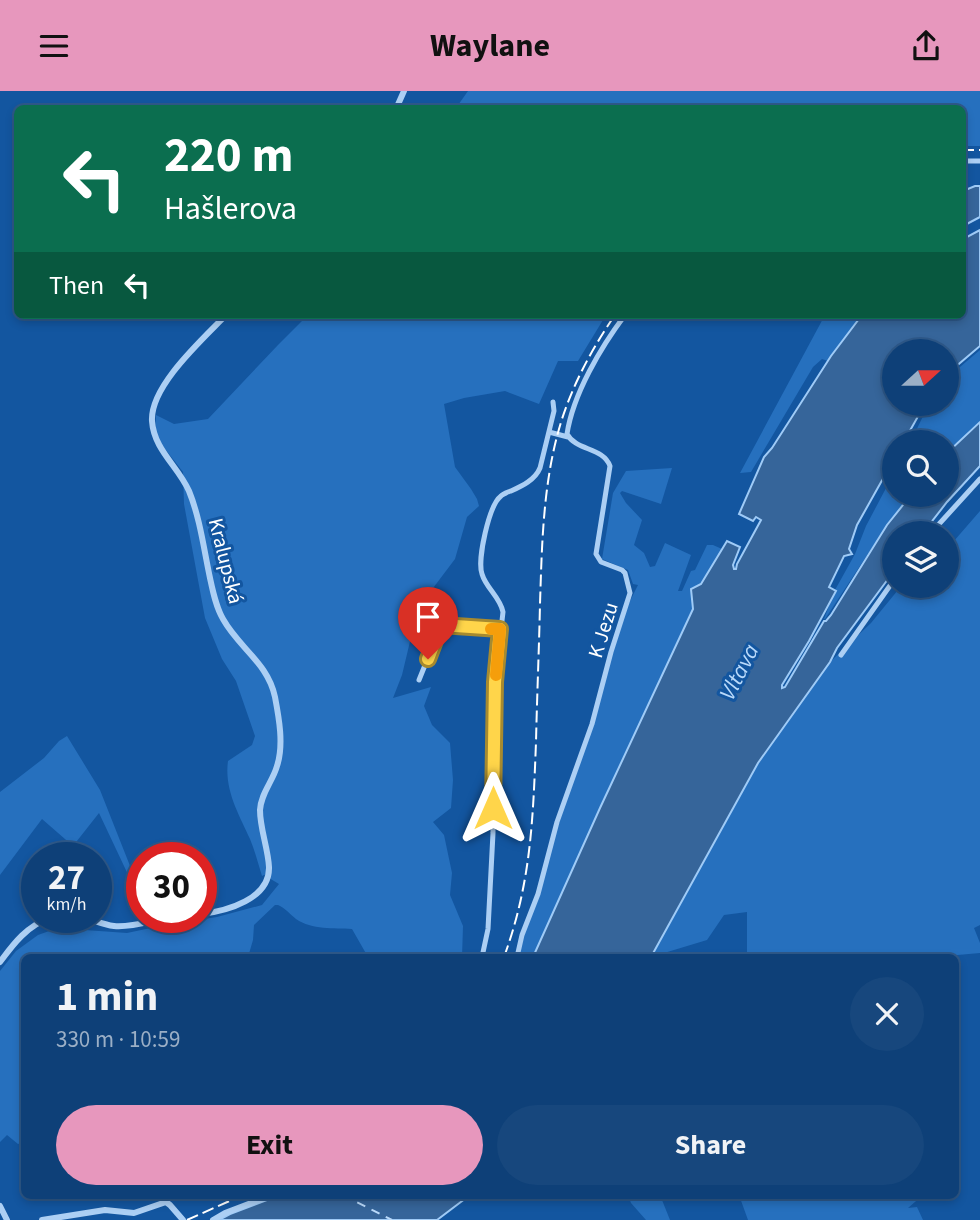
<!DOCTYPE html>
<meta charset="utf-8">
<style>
body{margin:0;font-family:"Source Sans 3",sans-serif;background:#17477d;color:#f1f3f6;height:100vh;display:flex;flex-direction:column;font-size:26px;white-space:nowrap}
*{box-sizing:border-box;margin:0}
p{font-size:23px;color:#9bafc6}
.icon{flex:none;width:38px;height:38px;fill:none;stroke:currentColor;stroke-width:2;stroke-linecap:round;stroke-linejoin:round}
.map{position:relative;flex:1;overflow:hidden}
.sheet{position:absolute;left:21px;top:863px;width:938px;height:245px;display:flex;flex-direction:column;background:#0e4078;border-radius:10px;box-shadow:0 4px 10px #0003,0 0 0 2px #2e598a}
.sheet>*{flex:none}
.hud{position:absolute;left:14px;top:14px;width:952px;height:214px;border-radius:10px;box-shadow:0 4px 10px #0003,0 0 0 2px #2e598a;background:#0b6e4f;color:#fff;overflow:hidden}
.needle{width:46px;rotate:69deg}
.controls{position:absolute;left:882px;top:248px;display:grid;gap:14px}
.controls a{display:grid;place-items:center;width:77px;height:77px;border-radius:50%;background:#0e4078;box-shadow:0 4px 10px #0003,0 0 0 2px #2e598a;font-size:35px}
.speed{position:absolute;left:21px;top:751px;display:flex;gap:14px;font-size:35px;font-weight:700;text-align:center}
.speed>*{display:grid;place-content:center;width:91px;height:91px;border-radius:50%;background:#0e4078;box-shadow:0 4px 10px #0003,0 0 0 2px #2e598a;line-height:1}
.speed small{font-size:18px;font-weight:400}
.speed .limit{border:10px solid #d22;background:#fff;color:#111}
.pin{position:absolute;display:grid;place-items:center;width:60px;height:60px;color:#fff;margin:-72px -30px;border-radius:50% 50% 50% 0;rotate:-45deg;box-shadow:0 0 7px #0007}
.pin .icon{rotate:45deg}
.me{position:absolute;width:77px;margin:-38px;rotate:0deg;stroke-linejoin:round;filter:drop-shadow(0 0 5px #0008)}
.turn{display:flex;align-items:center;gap:24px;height:147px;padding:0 35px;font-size:32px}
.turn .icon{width:91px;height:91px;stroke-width:2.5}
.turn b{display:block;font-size:49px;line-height:60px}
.then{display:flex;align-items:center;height:66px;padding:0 35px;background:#0003;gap:14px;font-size:26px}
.round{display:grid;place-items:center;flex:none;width:74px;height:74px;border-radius:37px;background:#17477d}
.headline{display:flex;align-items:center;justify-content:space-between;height:119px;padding:0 35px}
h1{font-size:42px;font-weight:700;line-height:52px}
.button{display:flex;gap:14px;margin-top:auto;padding:14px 35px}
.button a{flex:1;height:80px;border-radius:42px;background:#e797bd;color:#111;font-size:28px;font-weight:700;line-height:80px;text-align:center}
.button a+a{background:#17477d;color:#f1f3f6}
header{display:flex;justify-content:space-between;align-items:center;height:91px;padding:0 35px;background:#e797bd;color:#111;font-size:32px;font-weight:700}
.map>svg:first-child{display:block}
.green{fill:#2670be}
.water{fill:#36659a;stroke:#9fcbf7;stroke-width:2}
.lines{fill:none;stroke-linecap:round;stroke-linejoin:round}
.ferry{stroke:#b9d9fa;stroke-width:2;stroke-dasharray:9 7;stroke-linecap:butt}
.minor{stroke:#accff4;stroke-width:5}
.tertiary{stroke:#accff4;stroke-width:6}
.rail{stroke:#fff;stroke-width:2;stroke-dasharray:12 5;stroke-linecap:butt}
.route-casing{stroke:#a68a30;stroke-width:18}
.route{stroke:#ffd54a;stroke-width:12}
.slow{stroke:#f59e0b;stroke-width:12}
.labels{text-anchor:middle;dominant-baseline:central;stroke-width:6;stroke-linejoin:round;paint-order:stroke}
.street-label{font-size:21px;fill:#fff;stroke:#1356a0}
.water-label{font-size:23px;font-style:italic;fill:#b9d9fa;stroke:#1356a0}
</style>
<header><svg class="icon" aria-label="menu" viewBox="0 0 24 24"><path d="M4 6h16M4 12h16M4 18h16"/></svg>Waylane<svg class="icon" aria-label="share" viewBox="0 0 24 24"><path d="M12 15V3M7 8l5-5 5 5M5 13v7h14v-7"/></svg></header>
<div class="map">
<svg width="980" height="1129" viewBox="0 0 980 1129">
<rect width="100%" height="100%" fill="#1356a0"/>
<path class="green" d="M468 0H980V55H963L962 18 456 17Z
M308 224H606L578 270H558L539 313 505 300 464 307 444 313 455 376 471 398 477 408 479 415 467 426 455 468 418 517 402 584 393 607 431 596 424 615 432 634 450 652 453 689 451 717 433 731 444 744 452 782 450 804 463 835 462 866H368L352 838C334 837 312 839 296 828 290 823 285 817 278 814H275L254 834 253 849 248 866H24V1051L18 1053 7 1044 0 1051V880L16 860 38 844 66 834 85 839 127 842 160 835 217 826 262 814 279 793 264 784 262 785C258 772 255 760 250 748 239 723 224 699 228 670L252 654 255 645 236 590 222 568 205 527 184 413 183 381 155 345 156 324 174 333 208 328 278 254Z
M825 224H862L828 270 822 268 813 276 751 381 740 382Z
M980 259V331L947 362V352H910L929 313H947V287Z
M672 377 661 413 622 400 620 402 626 412 642 429 634 454 644 462 650 476 655 475 665 452 691 464 678 500H682L691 480 695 479 707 454H713L722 458 701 493 691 498 693 517 600 717 533 866H517L626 518 638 494 633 493 628 479 602 468 613 402 626 380Z
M894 382V404H911L887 434 825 528H824L835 499 855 463 866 435Z
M980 420V834L974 837 980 852V862L935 866H745L747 864V821L724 824 707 849 664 862 661 866H651L758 672 830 571 871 532 898 499 908 495H947V458Z
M67 645 100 699 136 790 132 792 99 722 73 755 42 728 0 784V701L44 667 59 650Z
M628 1104H660L670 1129H646L631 1112Z
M739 1104H923L908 1117 917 1116 923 1129H748Z"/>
<path class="water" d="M975 95H980V126L963 135V100Z
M980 139V255L947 283V261H894V313H925L903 352H894V368L857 434 849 458 852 463 844 465 829 496 836 500 809 550 782 594V597L785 596 824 530H826L831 524 887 434 911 404H947V362L980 331V375L947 411 922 443H894V480L837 557 830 571 758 672 651 866H533L600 717 693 518 691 498 701 493 727 450 740 456 733 474 734 478H736L737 473 761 429 756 426 753 430 739 423 764 366 772 357 831 265 862 224H962L963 148Z
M280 1104H470L437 1129H219L230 1123Z"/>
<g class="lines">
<path class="ferry" d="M343 1104 392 1129"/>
<path class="minor" d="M962 70H980
M549 341 568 346
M930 443 980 388
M441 534 501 538
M841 564 894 489
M419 589 436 547 443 524
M482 866 488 838 493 742 495 591 503 521C500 506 486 497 482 483 477 469 489 414 501 405 501 404 510 400 511 400 522 395 535 389 540 377L554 320 553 311
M517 866 522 844 538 803 557 731 592 633 611 561 630 502 625 482 622 479 601 471 596 463 610 375C603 356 576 360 567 343 573 303 601 256 625 224"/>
<path class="tertiary" d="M396 18 404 0
M201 823C227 820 270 808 269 776 268 757 260 738 260 719 261 702 273 690 277 675 284 654 279 627 275 606 268 572 239 557 223 528 216 516 213 501 210 487 204 459 200 427 189 400 178 375 154 359 152 330 150 295 203 248 226 224
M82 826C93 829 104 834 114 835 134 837 155 828 175 826
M0 871C14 852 27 835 51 826
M0 1115 7 1129
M42 1129 105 1119 134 1122 166 1111 170 1114 183 1129
M213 1129 225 1122 272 1104"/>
<path class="rail" d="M962 59H980
M504 866C531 792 533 729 536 651 537 605 539 559 540 513 542 451 543 388 562 328 574 291 593 256 615 224
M187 1129 243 1104"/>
</g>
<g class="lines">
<defs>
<path id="route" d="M428 568 441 534 500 538 495 591 493 717"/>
</defs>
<use href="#route" class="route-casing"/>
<use href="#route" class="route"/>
<path class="slow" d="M491 538H500L496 584"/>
</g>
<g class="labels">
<g class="street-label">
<text transform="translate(226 470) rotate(76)">Kralupská</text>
<text transform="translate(603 539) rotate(-73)">K Jezu</text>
</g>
<g class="water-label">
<text transform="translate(739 581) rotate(-63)">Vltava</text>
</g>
</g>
</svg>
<div class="controls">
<a><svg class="needle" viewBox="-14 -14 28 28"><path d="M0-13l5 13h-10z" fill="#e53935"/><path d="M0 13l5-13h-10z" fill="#9bafc6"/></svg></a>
<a><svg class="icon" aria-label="search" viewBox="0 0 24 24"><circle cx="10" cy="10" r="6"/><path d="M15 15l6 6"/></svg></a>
<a><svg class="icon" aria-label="layers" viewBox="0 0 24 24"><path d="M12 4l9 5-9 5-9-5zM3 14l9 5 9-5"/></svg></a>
</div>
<div class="speed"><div>27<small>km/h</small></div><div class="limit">30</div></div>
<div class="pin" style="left:428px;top:568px;background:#d93025"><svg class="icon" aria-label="arrive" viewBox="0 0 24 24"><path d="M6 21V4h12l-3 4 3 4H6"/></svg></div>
<svg class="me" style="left:493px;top:717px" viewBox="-20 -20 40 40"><path d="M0-17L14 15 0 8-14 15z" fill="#ffd54a" stroke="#fff" stroke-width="4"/></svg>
<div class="hud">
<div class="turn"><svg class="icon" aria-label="left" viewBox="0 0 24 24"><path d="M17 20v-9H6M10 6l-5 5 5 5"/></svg><div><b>220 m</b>Hašlerova</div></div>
<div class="then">Then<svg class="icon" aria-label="left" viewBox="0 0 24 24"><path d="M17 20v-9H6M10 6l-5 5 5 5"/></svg></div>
</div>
<section class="sheet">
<div class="headline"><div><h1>1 min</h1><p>330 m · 10:59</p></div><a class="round"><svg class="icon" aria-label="close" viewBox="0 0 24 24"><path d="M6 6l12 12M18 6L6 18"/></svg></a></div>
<div class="button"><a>Exit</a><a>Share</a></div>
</section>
</div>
